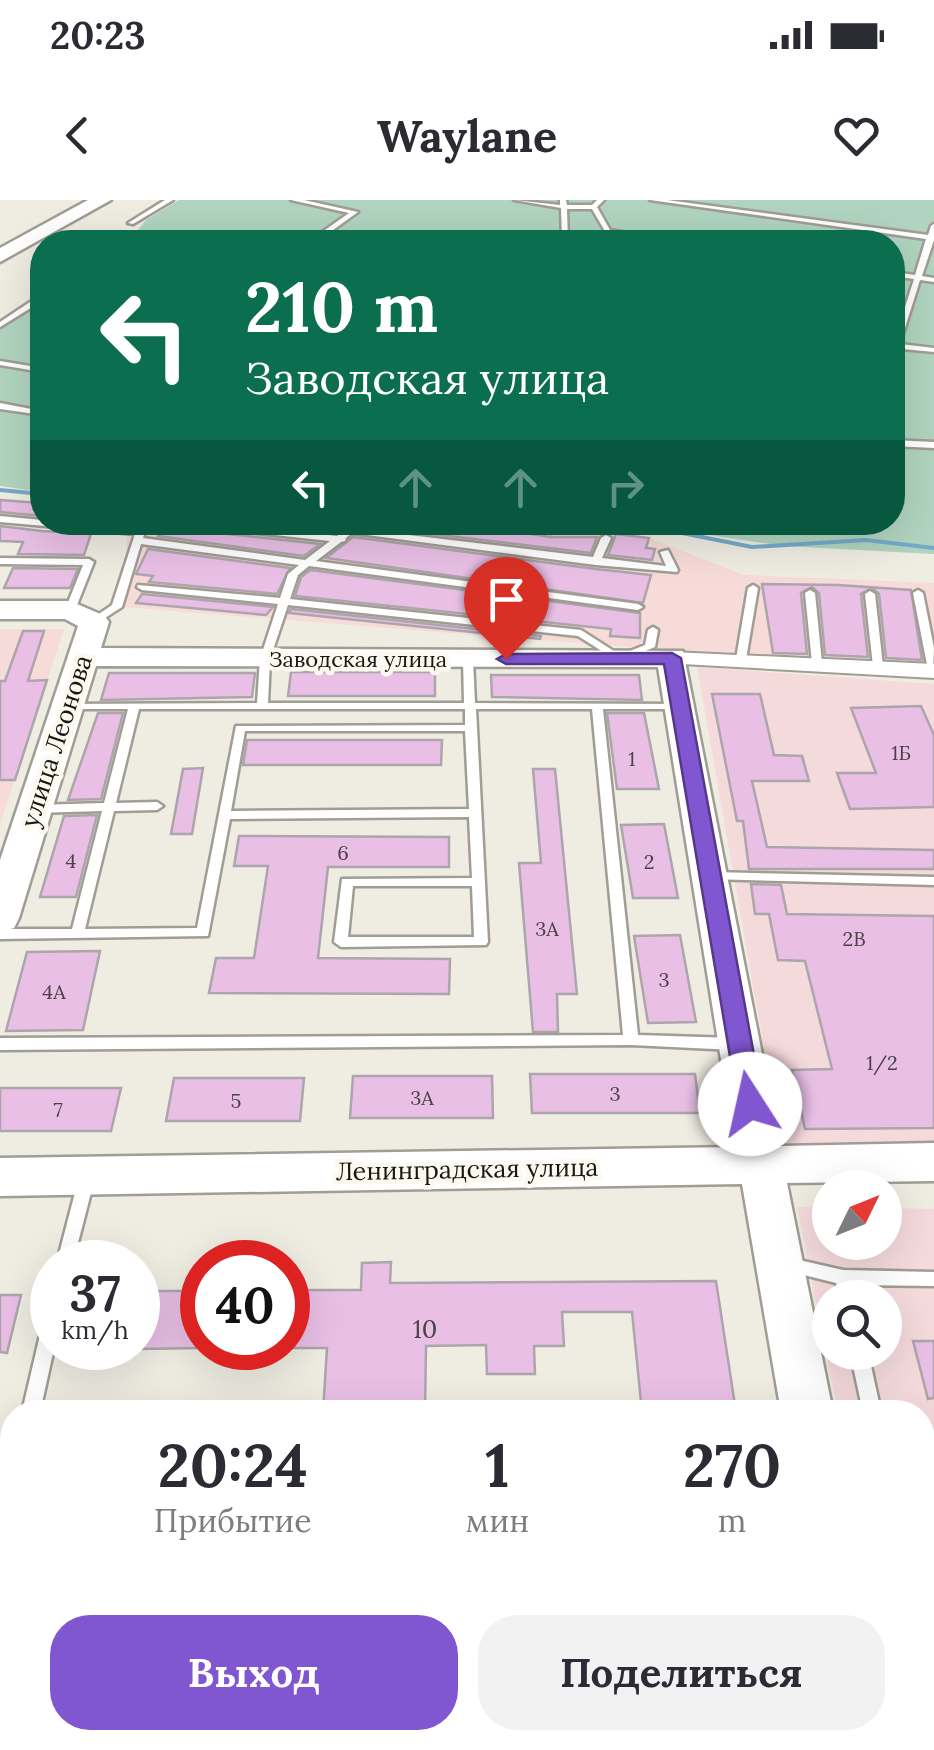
<!DOCTYPE html>
<html lang="ru">
<meta charset="utf-8">
<style>
body{margin:0;font-family:Lora,serif;background:#f2f2f3;color:#2b2b33;height:100vh;display:flex;flex-direction:column;font-size:38px;white-space:nowrap}
*{box-sizing:border-box;margin:0}
p{font-size:32px;color:#7c7c81}
.icon{flex:none;width:55px;height:55px;fill:none;stroke:currentColor;stroke-width:2;stroke-linecap:round;stroke-linejoin:round}
.map{position:relative;flex:1;overflow:hidden}
.drawer{position:absolute;left:0px;top:1200px;width:935px;height:350px;display:flex;flex-direction:column;background:#fff;border-radius:40px 40px 0 0;box-shadow:0 10px 40px #0002}
.drawer>*{flex:none}
.guide{position:absolute;left:30px;top:30px;width:875px;height:305px;border-radius:40px;box-shadow:0 10px 40px #0002;background:#0b6e4f;color:#fff;overflow:hidden}
.needle{width:65px;rotate:47deg}
.controls{position:absolute;left:812px;top:970px;display:grid;gap:20px}
.controls a{display:grid;place-items:center;width:90px;height:90px;border-radius:50%;background:#fff;box-shadow:0 10px 40px #0002;font-size:50px}
.speed{position:absolute;left:30px;top:1040px;display:flex;gap:20px;font-size:50px;font-weight:700;text-align:center}
.speed>*{display:grid;place-content:center;width:130px;height:130px;border-radius:50%;background:#fff;box-shadow:0 10px 40px #0002;line-height:1}
.speed small{font-size:25px;font-weight:400}
.speed .limit{border:15px solid #d22;background:#fff;color:#111}
.pin{position:absolute;display:grid;place-items:center;width:85px;height:85px;color:#fff;margin:-102px -42px;border-radius:50% 50% 50% 0;rotate:-45deg;box-shadow:0 0 10px #0007}
.pin .icon{rotate:45deg}
.me{position:absolute;width:110px;margin:-55px;rotate:350deg;stroke-linejoin:round;filter:drop-shadow(0 0 8px #0008)}
.turn{display:flex;align-items:center;gap:35px;height:210px;padding:0 50px;font-size:45px}
.turn .icon{width:130px;height:130px;stroke-width:2.5}
.turn b{display:block;font-size:70px;line-height:85px}
.lanes{display:flex;align-items:center;height:95px;padding:0 50px;background:#0003;justify-content:center;gap:50px;direction:ltr}
.lanes .off{opacity:.35}
.eta{display:flex;justify-content:space-evenly;align-items:center;height:170px;text-align:center}
.eta b{font-size:60px;font-weight:700;line-height:70px}
.primary-button{display:flex;gap:20px;margin-top:auto;padding:20px 50px}
.primary-button a{flex:1;height:115px;border-radius:40px;background:#8157d1;color:#fff;font-size:40px;font-weight:700;line-height:115px;text-align:center}
.primary-button a+a{background:#f2f2f3;color:#2b2b33}
.status{display:flex;justify-content:space-between;align-items:center;height:70px;padding:0 50px;background:#fff;direction:ltr}
.status svg{height:28px;fill:currentColor}
header{display:flex;justify-content:space-between;align-items:center;height:130px;padding:0 50px;background:#fff;font-size:45px;font-weight:700}
.map>svg:first-child{display:block}
.commercial{fill:#f5dadc;fill-rule:evenodd}
.industrial{fill:#f6dbd8}
.green{fill:#b0d4bf}
.lines{fill:none;stroke-linecap:round;stroke-linejoin:round}
.stream{stroke:#76aac8;stroke-width:4}
.building{fill:#e9bfe6;stroke:#aca5ab;stroke-width:2.5}
.lane-casing{stroke:#a09d94;stroke-width:5}
.street-casing{stroke:#a09d94;stroke-width:4}
.secondary-casing{stroke:#a09d94;stroke-width:5}
.lane{fill:#fff;fill-rule:evenodd}
.street{fill:#fff;fill-rule:evenodd}
.secondary{fill:#fff;fill-rule:evenodd}
.route{fill:#8157d1;stroke:#543988;stroke-width:2.5}
.labels{text-anchor:middle;dominant-baseline:central;stroke-width:9;stroke-linejoin:round;paint-order:stroke}
.number-label{font-size:20px;fill:#4c4148}
.far-street-label{font-size:22px;fill:#181713;stroke:#fcf9f0}
.street-label{font-size:25px;fill:#181713;stroke:#fcf9f0}
.near-number-label{font-size:25px;fill:#4c4148}
</style>
<div class="status"><b>20:23</b><svg viewBox="0 0 49 12"><path d="M0 12V9h3v3zM5 12V6h3v6zM10 12V3h3v9zM15 12V0h3v12zM26 1h20v11H26zM47 4h2v5h-2z"/></svg></div>
<header><svg class="icon" aria-label="back" viewBox="0 0 24 24"><path d="M15 5l-7 7 7 7"/></svg>Waylane<svg class="icon" aria-label="heart" viewBox="0 0 24 24"><path d="M12 20l-8-8c-3-5 5-10 8-4 3-6 11-1 8 4z"/></svg></header>
<div class="map">
<svg width="934" height="1550" viewBox="0 0 934 1550">
<rect width="100%" height="100%" fill="#efece2"/>
<path class="commercial" d="M697 467 934 484V946L781 945Z
M797 1007H830V1042H885V1008L934 1009V1550H904L902 1538H922V1212H838ZM830 1098H885V1152H830Z"/>
<path class="industrial" d="M0 298 42 302V322L489 323 651 339 744 375 934 383V465L753 457 124 407 127 335 0 317Z
M0 429H64L0 624Z"/>
<path class="green" d="M179 0H934V354L783 346 630 323 892 322V42H128L146 20Z
M42 99V292L0 286V125Z"/>
<g class="lines">
<path class="stream" d="M0 290 42 294
M627 322 752 347 866 340 934 348"/>
</g>
<path class="building" d="M42 296V316L0 312V300L39 303Z
M167 322 182 329 320 344 304 356 158 336Z
M252 322H347L336 332Z
M368 322H458L550 337H597L591 353 365 326Z
M0 326 42 331 91 334 84 355 18 354 23 342 0 341Z
M616 334 649 338 646 348 655 349 652 360 608 355Z
M353 337 596 369 651 375 643 403 326 358Z
M148 349 290 368 277 394 149 382 153 376 136 374Z
M13 368 78 369 70 388H4Z
M310 370 640 413V438L610 436 611 429 295 396 301 377Z
M762 384 838 385 911 390 922 460 886 458 879 394 872 388 861 394 868 457 825 455 819 393 812 387 801 393 807 454 773 453Z
M142 394 273 407 266 415 136 403Z
M291 409 541 436 540 439 289 413Z
M23 431H44L28 481 47 480 15 580H0V481H5Z
M291 472H435V496H288Z
M109 473H255L252 497 101 500Z
M491 475H639L642 500 492 497Z
M712 494H760L774 555 802 556 809 581H752L767 647 934 650V669H749L743 621H737Z
M921 506 934 535V607L850 609 837 573H876L851 508Z
M98 513H123L101 599 68 600Z
M607 513H644L659 589H617Z
M247 540H442L441 565H243Z
M203 568 192 634H171L183 569Z
M533 569H555L577 794H557L558 832H533L519 663H541Z
M97 615 76 697H40L64 616Z
M664 624 678 698H633L621 625Z
M239 636 449 637V667H328L318 758 450 759 449 794 209 793 216 758H254L268 666H234Z
M751 684 781 685 787 714 934 716V928L805 929 792 870 832 869 805 761 778 760 769 714H755Z
M680 735 696 822 648 823 634 736Z
M100 751 83 830 6 831 27 752Z
M530 874H695L700 913H532Z
M353 876H492L493 918H350Z
M174 878H304L300 921H166Z
M0 888H121L111 931H0Z
M391 1062 390 1083 716 1081 736 1212H642L632 1112H562L564 1146H534L535 1174H487L486 1145 426 1146 425 1212H323L327 1148H288V1090H361L362 1063Z
M138 1091H202V1148L138 1149Z
M0 1095H21L7 1153 0 1152Z
M913 1141H934V1198L928 1199Z"/>
<g class="lines">
<defs>
<path id="lane" d="M165 0H173L133 24 128 23Z
M291 0H304L358 12 322 38 340 40 343 42H308L349 13Z
M514 0 560 5V0H566L567 5H592L597 0H604L597 7 610 30 682 42H668L606 33 592 9H567L568 42H562L561 8Z
M650 0H667L928 35 931 26 934 24V40L922 76 934 78V82L920 80 900 144 934 148V152L892 148 914 79 892 76V72L915 75 926 39Z
M39 96H42V101L0 127V122Z
M0 161 42 168V172L0 165Z
M0 203 42 211V215L0 209Z
M892 240 934 242V248L892 246Z
M0 316 42 320V322H73L136 328 138 322H148L143 338 305 360 330 341 182 325 178 322H214L337 336 353 322H364L358 329 593 357 601 338 606 335 611 338 602 358 666 366 660 352 668 350 678 370 677 372 596 365 352 333 346 338 345 341 341 342 316 361 638 404 643 407 638 410 309 366 298 375 290 399 581 430 620 455 645 445 648 430 653 427 658 430 655 447 619 462 578 436 288 405 270 459 268 503H464L463 459 468 456 473 459 475 503 684 504 686 506 680 509H603L638 835 734 838 739 840 741 844 739 848 734 850 631 845 0 850V838L623 835 592 509H476L488 742 486 745 341 747 334 742 342 679 472 678 469 617 230 619 208 736 0 739V729H72L102 611 35 613 29 609 35 605 104 603 128 509H67L63 508V504L257 503 260 459 278 404 142 390 137 387 138 385 280 398 288 374 299 365 141 344 122 407 94 425 89 422 90 420 112 405 135 334 0 322ZM139 509H465V525L236 526 197 728 85 729 114 611 157 610 163 606 157 602 116 603ZM245 531H465L469 609 231 611ZM353 686H472L474 737H348Z
M485 322H515L551 327 556 330 551 333Z
M0 358 89 359 94 362 75 410 70 413 65 410 83 365 0 364Z
M753 385 758 388 746 459 741 462 736 459 748 388Z
M810 390 815 393 822 463 817 466 812 463 805 393Z
M918 390 923 393 934 448 933 473 928 470 913 393Z
M870 391 875 394 883 466 878 469 873 466 865 394Z
M712 672 934 677V685L707 679 706 676Z
M86 974 92 976 94 981 73 1062H57L78 981 80 976Z
M786 1057 843 1070 934 1072V1086L853 1085 855 1098H839L836 1083 780 1069 778 1064 780 1059Z
M52 1110 54 1148 40 1212H22L44 1118 46 1113Z
M850 1152H868L881 1212H863Z
M12 1281V1330L7 1351 0 1354V1302L5 1284Z
M0 1363 12 1364V1382L0 1383Z
M263 1538H283V1550H261Z
M700 1538H720L722 1550H700Z"/>
<path id="street" d="M672 452 934 464V478L664 463V453Z"/>
<path id="secondary" d="M88 0H111L0 62V48Z
M0 401H70L105 416 109 422 101 448 683 451 780 946 934 943V981L787 983 833 1212H781L742 984 0 996V958L735 947 658 467 96 466 19 718 14 728 0 732V660L78 426 65 419H0Z
M837 1538H897L900 1550H838Z"/>
</defs>
<use href="#lane" class="lane-casing"/>
<use href="#street" class="street-casing"/>
<use href="#secondary" class="secondary-casing"/>
<use href="#lane" class="lane"/>
<use href="#street" class="street"/>
<use href="#secondary" class="secondary"/>
</g>
<path class="route" d="M672 453 681 458 763 904 750 913 738 904 664 464H506L497 459 506 454Z"/>
<g class="labels">
<g class="number-label">
<text x="901" y="552">1Б</text>
<text x="632" y="558">1</text>
<text x="343" y="652">6</text>
<text x="71" y="660">4</text>
<text x="649" y="661">2</text>
<text x="547" y="728">3А</text>
<text x="854" y="738">2В</text>
<text x="664" y="779">3</text>
<text x="54" y="791">4А</text>
<text x="882" y="862">1/2</text>
<text x="615" y="893">3</text>
<text x="422" y="897">3А</text>
<text x="236" y="900">5</text>
<text x="58" y="909">7</text>
</g>
<g class="far-street-label">
<text x="358" y="459">Заводская улица</text>
</g>
<g class="street-label">
<text transform="translate(56 541) rotate(-72)">улица Леонова</text>
<text transform="translate(467 969) rotate(-1)">Ленинградская улица</text>
</g>
<g class="near-number-label">
<text x="425" y="1129">10</text>
</g>
</g>
</svg>
<div class="controls">
<a><svg class="needle" viewBox="-14 -14 28 28"><path d="M0-13l5 13h-10z" fill="#e53935"/><path d="M0 13l5-13h-10z" fill="#7c7c81"/></svg></a>
<a><svg class="icon" aria-label="search" viewBox="0 0 24 24"><circle cx="10" cy="10" r="6"/><path d="M15 15l6 6"/></svg></a>
</div>
<div class="speed"><div>37<small>km/h</small></div><div class="limit">40</div></div>
<div class="pin" style="left:506px;top:459px;background:#d93025"><svg class="icon" aria-label="arrive" viewBox="0 0 24 24"><path d="M6 21V4h12l-3 4 3 4H6"/></svg></div>
<svg class="me" style="left:750px;top:904px" viewBox="-20 -20 40 40"><circle r="19" fill="#fff"/><path d="M0-13L10 11 0 6-10 11z" fill="#8157d1"/></svg>
<div class="guide">
<div class="turn"><svg class="icon" aria-label="left" viewBox="0 0 24 24"><path d="M17 20v-9H6M10 6l-5 5 5 5"/></svg><div><b>210 m</b>Заводская улица</div></div>
<div class="lanes"><svg class="icon" aria-label="left" viewBox="0 0 24 24"><path d="M17 20v-9H6M10 6l-5 5 5 5"/></svg><svg class="icon off" aria-label="ahead" viewBox="0 0 24 24"><path d="M12 20V5M6 11l6-6 6 6"/></svg><svg class="icon off" aria-label="ahead" viewBox="0 0 24 24"><path d="M12 20V5M6 11l6-6 6 6"/></svg><svg class="icon off" aria-label="right" viewBox="0 0 24 24"><path d="M7 20v-9h11M14 6l5 5-5 5"/></svg></div>
</div>
<section class="drawer">
<div class="eta">
<div><b>20:24</b><p>Прибытие</p></div>
<div><b>1</b><p>мин</p></div>
<div><b>270</b><p>m</p></div>
</div>
<div class="primary-button"><a>Выход</a><a>Поделиться</a></div>
</section>
</div>
